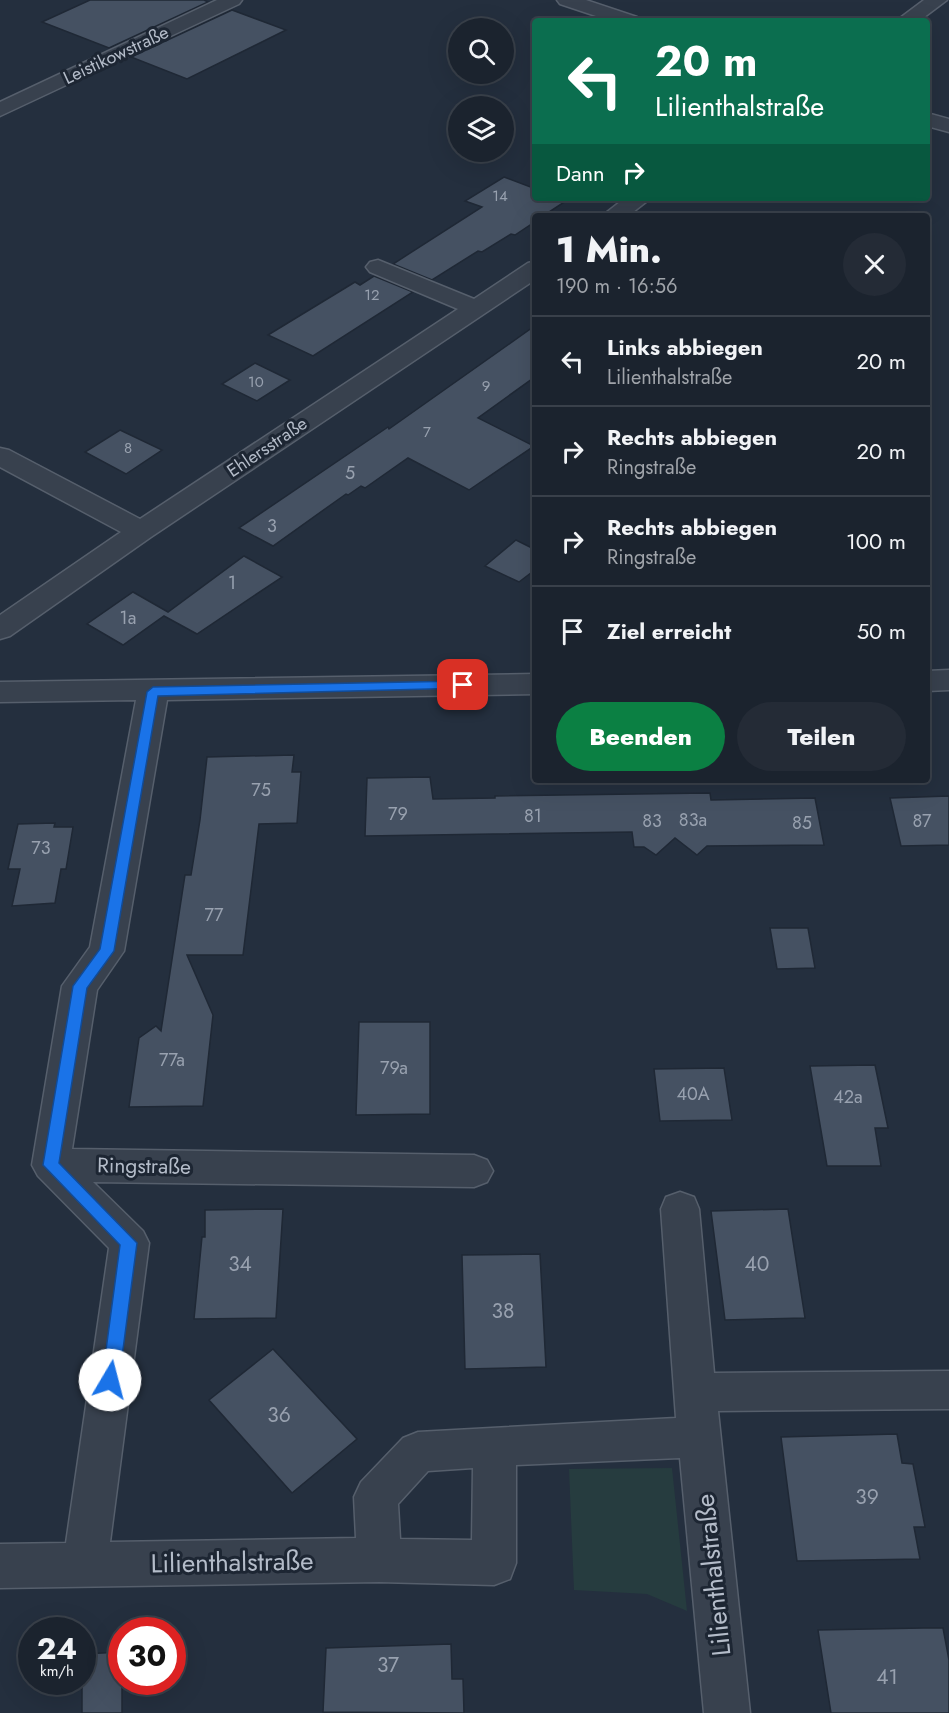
<!DOCTYPE html>
<html lang="de">
<meta charset="utf-8">
<style>
body{margin:0;font-family:Jost,sans-serif;background:#242b36;color:#f1f3f6;height:100vh;display:flex;flex-direction:column;font-size:22px;white-space:nowrap}
*{box-sizing:border-box;margin:0}
p{font-size:20px;color:#a0a4aa}
.icon{flex:none;width:33px;height:33px;fill:none;stroke:currentColor;stroke-width:2;stroke-linecap:round;stroke-linejoin:round}
.map{position:relative;flex:1;overflow:hidden}
.drawer{position:absolute;left:532px;top:213px;width:398px;height:570px;display:flex;flex-direction:column;background:#1b232e;border-radius:6px;box-shadow:0 6px 24px #0002,0 0 0 2px #39404a}
.drawer>*{flex:none}
.top-card{position:absolute;left:532px;top:18px;width:398px;height:183px;border-radius:6px;box-shadow:0 6px 24px #0002,0 0 0 2px #39404a;background:#0b6e4f;color:#fff;overflow:hidden}
.fabs{position:absolute;left:448px;top:18px;display:grid;gap:12px}
.fabs a{display:grid;place-items:center;width:66px;height:66px;border-radius:50%;background:#1b232e;box-shadow:0 6px 24px #0002,0 0 0 2px #39404a;font-size:30px}
.speed{position:absolute;left:18px;top:1617px;display:flex;gap:12px;font-size:30px;font-weight:700;text-align:center}
.speed>*{display:grid;place-content:center;width:78px;height:78px;border-radius:50%;background:#1b232e;box-shadow:0 6px 24px #0002,0 0 0 2px #39404a;line-height:1}
.speed small{font-size:15px;font-weight:400}
.speed .limit{border:9px solid #d22;background:#fff;color:#111}
.pin{position:absolute;display:grid;place-items:center;width:51px;height:51px;color:#fff;margin:-26px;border-radius:12px;box-shadow:0 3px 9px #0006}
.me{position:absolute;width:66px;margin:-33px;rotate:8deg;stroke-linejoin:round;filter:drop-shadow(0 0 4px #0008)}
.turn{display:flex;align-items:center;gap:21px;height:126px;padding:0 24px;font-size:27px}
.turn .icon{width:78px;height:78px;stroke-width:2.5}
.turn b{display:block;font-size:42px;line-height:51px}
.then{display:flex;align-items:center;height:57px;padding:0 24px;background:#0003;gap:12px;font-size:22px}
.round{display:grid;place-items:center;flex:none;width:63px;height:63px;border-radius:32px;background:#242b36}
.headline{display:flex;align-items:center;justify-content:space-between;height:102px;padding:0 24px}
h1{font-size:36px;font-weight:800;line-height:45px}
.button{display:flex;gap:12px;margin-top:auto;padding:12px 24px}
.button a{flex:1;height:69px;border-radius:36px;background:#0b8043;color:#fff;font-size:24px;font-weight:800;line-height:69px;text-align:center}
.button a+a{background:#242b36;color:#f1f3f6}
ul{padding:0;list-style:none}
li{display:flex;align-items:center;gap:18px;height:90px;padding:0 24px;border-top:2px solid #39404a}
li div{flex:1}
li b{display:block;font-size:22px}
li em{font-style:normal}
.map>svg:first-child{display:block}
.green{fill:#263c3f}
.building{fill:#455162;stroke:#1f2835;stroke-width:1.5}
.lines{fill:none;stroke-linecap:round;stroke-linejoin:round}
.minor-casing{stroke:#565f6c;stroke-width:3}
.minor{fill:#38414e;fill-rule:evenodd}
.route{fill:#1a73e8;stroke:#114b97;stroke-width:1.5}
.labels{text-anchor:middle;dominant-baseline:central;stroke-width:6;stroke-linejoin:round;paint-order:stroke}
.far-number-label{font-size:15px;fill:#98a1af}
.far-street-label{font-size:18px;fill:#b4bcc9;stroke:#1d2633}
.number-label{font-size:18px;fill:#98a1af}
.street-label{font-size:21px;fill:#b4bcc9;stroke:#1d2633}
.near-number-label{font-size:21px;fill:#98a1af}
.near-street-label{font-size:26px;fill:#b4bcc9;stroke:#1d2633}
</style>
<div class="map">
<svg width="949" height="1713" viewBox="0 0 949 1713">
<rect width="100%" height="100%" fill="#242f3e"/>
<path class="green" d="M672 1468 687 1611 647 1594 574 1590 569 1469Z"/>
<path class="building" d="M90 0H204L208 2 109 48 42 22Z
M232 10 286 30 187 79 131 57Z
M504 177 536 189V198H559L566 201 543 216H536V221L515 235 511 234 482 252 478 251 432 280 393 264 482 207 465 201Z
M374 276 413 292 313 356 268 335 355 282 360 285Z
M536 325V376L478 418 534 446 469 490 408 458 365 488 361 486 348 495 346 494 273 546 239 528 388 427 389 429Z
M255 363 290 380 257 401 222 384Z
M120 430 162 450 126 474 85 452Z
M516 540 536 550V569L519 582 485 566Z
M244 556 282 577 197 634 164 616 123 645 87 624 133 592 168 612Z
M294 755 292 772H301L297 823 259 824 243 955H187L213 1015 203 1106 129 1107 139 1038 156 1026 161 1031 185 875H191L200 820 207 757Z
M430 777 433 799 495 798V796L710 793 711 800 815 798 824 845 707 846 697 855 675 838 656 855 644 847H634L632 832 365 836 367 778Z
M949 796V845L901 846 890 798Z
M55 823 54 827H73L66 869H61L55 903 12 906 20 869H8L18 824Z
M770 928H808L815 968 777 969Z
M359 1022H430V1114L356 1115Z
M875 1065 888 1128H875L881 1166H827L810 1066Z
M724 1068 732 1120 660 1121 654 1069Z
M283 1209 276 1318 194 1319 202 1237H205V1210Z
M788 1209 805 1318 725 1320 711 1211Z
M540 1254 546 1367 465 1369 462 1255Z
M273 1349 357 1439 292 1493 209 1400Z
M897 1434 902 1463 913 1464 925 1527H914L920 1559 797 1561 781 1437Z
M923 1628H943L949 1660V1713H831L818 1630Z
M451 1644 452 1679H463L464 1713 323 1712 326 1648Z
M122 1652V1713H82V1654Z"/>
<g class="lines">
<defs>
<path id="minor" d="M217 0H242L239 4 0 116V102Z
M557 0H586L637 17 640 21H611L560 4Z
M924 0H947L919 21H896Z
M927 113 949 119V132L927 126Z
M625 198H651L628 216H602Z
M378 260 474 299 528 263 536 261V279L151 537 10 636 0 639V615L121 532 0 467V448L9 450 140 519 458 309 370 272 366 267 370 262Z
M949 670V690L927 691V671Z
M536 674V694L167 700 124 951 97 990 72 1149 474 1155 487 1160 493 1171 487 1182 474 1187 93 1182 143 1231 149 1243 110 1542 356 1538 354 1497 361 1482 403 1438 418 1432 676 1418 661 1209 666 1197 680 1192 694 1197 699 1209 714 1373 949 1371V1409L718 1411 750 1713H704L680 1458 516 1465V1563L510 1579 494 1585 379 1582 0 1588V1544L66 1543 109 1248 38 1176 32 1165 62 986 90 947 136 700 0 702V682ZM473 1468 472 1540 400 1539 398 1504 428 1471Z"/>
</defs>
<use href="#minor" class="minor-casing"/>
<use href="#minor" class="minor"/>
</g>
<path class="route" d="M463 681 469 685 468 688 158 696 114 951 87 988 59 1163 137 1243 119 1380 116 1386 110 1388 104 1386 102 1380 120 1245 43 1165 73 986 100 949 147 692 153 687Z"/>
<g class="labels">
<g class="far-number-label">
<text x="500" y="196">14</text>
<text x="372" y="295">12</text>
<text x="256" y="382">10</text>
<text x="486" y="386">9</text>
<text x="427" y="432">7</text>
<text x="128" y="448">8</text>
</g>
<g class="far-street-label">
<text transform="translate(116 55) rotate(-25)">Leistikowstraße</text>
<text transform="translate(267 447) rotate(-34)">Ehlersstraße</text>
</g>
<g class="number-label">
<text x="350" y="473">5</text>
<text x="272" y="526">3</text>
<text x="232" y="583">1</text>
<text x="128" y="618">1a</text>
<text x="261" y="790">75</text>
<text x="398" y="814">79</text>
<text x="533" y="816">81</text>
<text x="693" y="820">83a</text>
<text x="652" y="821">83</text>
<text x="922" y="821">87</text>
<text x="802" y="823">85</text>
<text x="41" y="848">73</text>
<text x="214" y="915">77</text>
<text x="172" y="1060">77a</text>
<text x="394" y="1068">79a</text>
<text x="693" y="1094">40A</text>
<text x="848" y="1097">42a</text>
</g>
<g class="street-label">
<text transform="translate(144 1166) rotate(1)">Ringstraße</text>
</g>
<g class="near-number-label">
<text x="240" y="1264">34</text>
<text x="757" y="1264">40</text>
<text x="503" y="1311">38</text>
<text x="279" y="1415">36</text>
<text x="867" y="1497">39</text>
<text x="388" y="1665">37</text>
<text x="887" y="1677">41</text>
</g>
<g class="near-street-label">
<text transform="translate(232 1562) rotate(-1)">Lilienthalstraße</text>
<text transform="translate(713 1575) rotate(-96)">Lilienthalstraße</text>
</g>
</g>
</svg>
<div class="fabs">
<a><svg class="icon" aria-label="search" viewBox="0 0 24 24"><circle cx="10" cy="10" r="6"/><path d="M15 15l6 6"/></svg></a>
<a><svg class="icon" aria-label="layers" viewBox="0 0 24 24"><path d="M12 4l9 5-9 5-9-5zM3 14l9 5 9-5"/></svg></a>
</div>
<div class="speed"><div>24<small>km/h</small></div><div class="limit">30</div></div>
<div class="pin" style="left:463px;top:685px;background:#d93025"><svg class="icon" aria-label="arrive" viewBox="0 0 24 24"><path d="M6 21V4h12l-3 4 3 4H6"/></svg></div>
<svg class="me" style="left:110px;top:1380px" viewBox="-20 -20 40 40"><circle r="19" fill="#fff"/><path d="M0-13L10 11 0 6-10 11z" fill="#1a73e8"/></svg>
<div class="top-card">
<div class="turn"><svg class="icon" aria-label="left" viewBox="0 0 24 24"><path d="M17 20v-9H6M10 6l-5 5 5 5"/></svg><div><b>20 m</b>Lilienthalstraße</div></div>
<div class="then">Dann<svg class="icon" aria-label="right" viewBox="0 0 24 24"><path d="M7 20v-9h11M14 6l5 5-5 5"/></svg></div>
</div>
<section class="drawer">
<div class="headline"><div><h1>1 Min.</h1><p>190 m · 16:56</p></div><a class="round"><svg class="icon" aria-label="close" viewBox="0 0 24 24"><path d="M6 6l12 12M18 6L6 18"/></svg></a></div>
<ul>
<li><svg class="icon" aria-label="left" viewBox="0 0 24 24"><path d="M17 20v-9H6M10 6l-5 5 5 5"/></svg><div><b>Links abbiegen</b><p>Lilienthalstraße</p></div><em>20 m</em></li>
<li><svg class="icon" aria-label="right" viewBox="0 0 24 24"><path d="M7 20v-9h11M14 6l5 5-5 5"/></svg><div><b>Rechts abbiegen</b><p>Ringstraße</p></div><em>20 m</em></li>
<li><svg class="icon" aria-label="right" viewBox="0 0 24 24"><path d="M7 20v-9h11M14 6l5 5-5 5"/></svg><div><b>Rechts abbiegen</b><p>Ringstraße</p></div><em>100 m</em></li>
<li><svg class="icon" aria-label="arrive" viewBox="0 0 24 24"><path d="M6 21V4h12l-3 4 3 4H6"/></svg><div><b>Ziel erreicht</b></div><em>50 m</em></li>
</ul>
<div class="button"><a>Beenden</a><a>Teilen</a></div>
</section>
</div>
